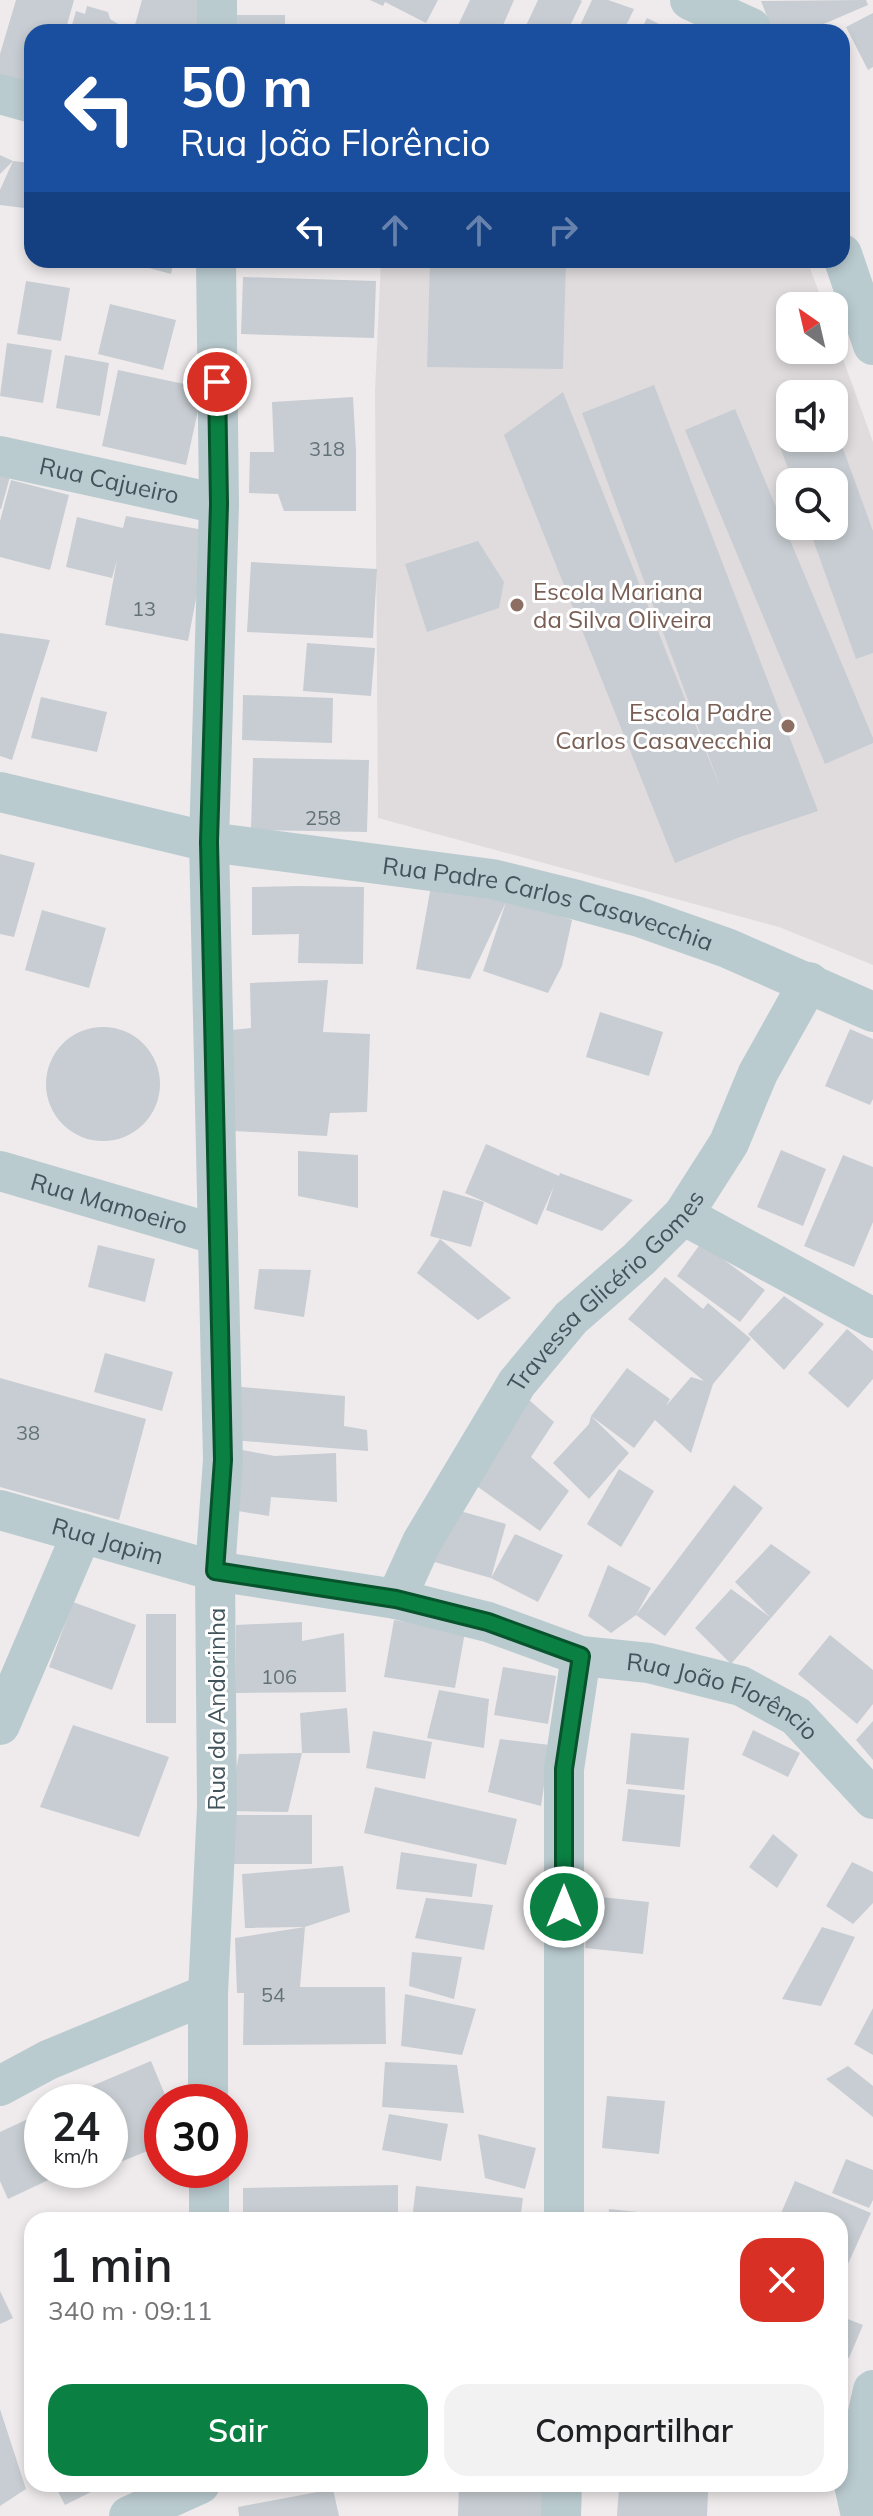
<!DOCTYPE html>
<html lang="pt">
<meta charset="utf-8">
<style>
body{margin:0;font-family:Mulish,sans-serif;background:#f2f2f2;color:#202124;height:100vh;display:flex;flex-direction:column;font-size:30px;white-space:nowrap}
*{box-sizing:border-box;margin:0}
p{font-size:26px;color:#757577}
.icon{flex:none;width:44px;height:44px;fill:none;stroke:currentColor;stroke-width:2;stroke-linecap:round;stroke-linejoin:round}
.map{position:relative;flex:1;overflow:hidden}
.sheet{position:absolute;left:24px;top:2212px;width:824px;height:280px;display:flex;flex-direction:column;background:#fff;border-radius:24px;box-shadow:0 4px 12px #0003}
.sheet>*{flex:none}
.hud{position:absolute;left:24px;top:24px;width:826px;height:244px;border-radius:24px;box-shadow:0 4px 12px #0003;background:#1a4fa0;color:#fff;overflow:hidden}
.needle{width:52px;rotate:326deg}
.controls{position:absolute;left:776px;top:292px;display:grid;gap:16px}
.controls a{display:grid;place-items:center;width:72px;height:72px;border-radius:16px;background:#fff;box-shadow:0 4px 12px #0003;font-size:40px}
.speed{position:absolute;left:24px;top:2084px;display:flex;gap:16px;font-size:40px;font-weight:700;text-align:center}
.speed>*{display:grid;place-content:center;width:104px;height:104px;border-radius:50%;background:#fff;box-shadow:0 4px 12px #0003;line-height:1}
.speed small{font-size:20px;font-weight:400}
.speed .limit{border:12px solid #d22;background:#fff;color:#111}
.pin{position:absolute;display:grid;place-items:center;width:68px;height:68px;color:#fff;margin:-34px;border:4px solid #fff;border-radius:50%;box-shadow:0 2px 8px #0007}
.me{position:absolute;width:88px;margin:-44px;rotate:0deg;stroke-linejoin:round;filter:drop-shadow(0 0 6px #0008)}
.turn{display:flex;align-items:center;gap:28px;height:168px;padding:0 24px;font-size:36px}
.turn .icon{width:104px;height:104px;stroke-width:2.5}
.turn b{display:block;font-size:56px;line-height:68px}
.lanes{display:flex;align-items:center;height:76px;padding:0 24px;background:#0003;justify-content:center;gap:40px;direction:ltr}
.lanes .off{opacity:.35}
.round{display:grid;place-items:center;flex:none;width:84px;height:84px;border-radius:24px;background:#f2f2f2}
.head{display:flex;align-items:center;justify-content:space-between;height:136px;padding:0 24px}
h1{font-size:48px;font-weight:600;line-height:60px}
.cta{display:flex;gap:16px;margin-top:auto;padding:16px 24px}
.cta a{flex:1;height:92px;border-radius:24px;background:#0b8043;color:#fff;font-size:32px;font-weight:600;line-height:92px;text-align:center}
.cta a+a{background:#f2f2f2;color:#202124}
.map>svg:first-child{display:block}
.education{fill:#e0dcde;fill-rule:evenodd}
.building{fill:#c7cdd2}
.lines{fill:none;stroke-linecap:round;stroke-linejoin:round}
.minor{stroke:#bacbd0;stroke-width:40}
.route-casing{stroke:#07532c;stroke-width:20}
.route{stroke:#0b8043;stroke-width:14}
.education-dot{fill:#8d6e63;stroke:#fff;stroke-width:3}
.labels{text-anchor:middle;dominant-baseline:central;stroke-width:6;stroke-linejoin:round;paint-order:stroke}
.number-label{font-size:20px;fill:#637279}
.street-label{font-size:24px;fill:#42545b;stroke:#fff}
.education-label{font-size:24px;fill:#785e54;stroke:#fff;text-anchor:start}
</style>
<div class="map">
<svg width="873" height="2516" viewBox="0 0 873 2516">
<rect width="100%" height="100%" fill="#efebec"/>
<path class="education" d="M381 260H807L824 306H790V350H834V334L873 442V965L779 927 378 818 375 391ZM790 394H834V438H790ZM790 482H834V526H790Z"/>
<path class="building" d="M16 0H74L65 32H32V87L0 78V54Z
M142 0H202L208 32H133Z
M370 0H438L426 23 385 2 383 6Z
M470 0H514L500 32H455Z
M538 0H580L582 1 567 32H523Z
M592 0H608L634 9 623 32H577Z
M866 0 868 5 805 32H773L761 1Z
M87 6 108 12 110 19 120 25 118 32H70L76 11 85 14Z
M873 13V67L868 70 846 27Z
M236 15H285V32H236Z
M647 18 675 32H640Z
M0 155 13 161 0 174Z
M13 161 32 163V209L0 205V190Z
M120 260H174L171 274Z
M430 260H566L563 369 427 367Z
M243 277 376 281 374 338 241 334Z
M26 281 70 288 61 341 17 334Z
M110 304 176 320 163 370 98 354Z
M7 343 52 350 43 403 0 396Z
M65 355 109 363 100 416 56 408Z
M118 370 203 388 186 465 102 446Z
M654 385 818 811 740 837 675 863 504 435 563 392 722 792 582 413Z
M353 397 356 451V511H284L278 494 249 493 250 452H274L272 402Z
M735 409 873 738V743L825 764 685 430Z
M834 424 873 531V653L856 659 808 526H834V482H793L776 436 790 431V438H834Z
M15 459 1 509H0V462Z
M11 480 69 495 50 570 0 557V521Z
M126 516 209 531 188 641 105 625 117 560 112 578 66 567 77 517 123 528Z
M478 541 504 582 499 608 427 632 405 564Z
M251 562 377 569 373 638 247 632Z
M0 633 50 640 12 760 0 756Z
M307 643 375 648 371 696 303 691Z
M243 695 333 698 332 743 242 740Z
M41 697 107 712 97 752 31 738Z
M253 758 369 760 367 832 251 830Z
M0 854 35 863 14 937 0 934Z
M300 886 364 887 363 964 298 963 299 934 252 935V887Z
M431 886 507 899 572 920 562 966 548 993 483 971 506 902 470 979 416 969Z
M42 910 106 928 89 988 25 970Z
M328 980 323 1032 370 1034 367 1112 330 1113 327 1136 234 1131 232 1030 251 1028 250 983Z
M600 1012 663 1032 649 1076 586 1057Z
M46 1084a57 57 0 1 1 114 0a57 57 0 1 1-114 0Z
M850 1029 873 1039V1099L870 1105 825 1086Z
M486 1144 559 1176 560 1173 633 1200 602 1231 546 1210 554 1186 537 1225 465 1193Z
M781 1150 826 1169 803 1226 757 1207Z
M298 1151 358 1155V1208L298 1196Z
M843 1155 873 1167V1222L854 1267 804 1246Z
M443 1190 484 1202 471 1247 430 1236Z
M440 1239 511 1298 478 1320 417 1273Z
M701 1243 765 1290 740 1322 677 1276Z
M98 1245 155 1259 145 1302 88 1287Z
M259 1269 311 1270 304 1317 254 1309Z
M665 1277 703 1309 708 1303 751 1339 713 1384 691 1453 655 1420 634 1448 591 1416 627 1368 670 1399 666 1406 691 1377 704 1381 628 1319Z
M784 1296 824 1324 784 1370 748 1334Z
M847 1329 873 1351V1379L848 1408 808 1373Z
M105 1353 173 1372 162 1411 94 1392Z
M0 1378 146 1419 119 1520 0 1487Z
M231 1386 345 1396 344 1426 367 1430 368 1451 232 1440Z
M528 1399 554 1422 531 1457 569 1491 540 1531 471 1482Z
M591 1416 629 1453 589 1499 553 1463 589 1424Z
M237 1449 275 1456 336 1453 337 1502 271 1497 269 1516 226 1509Z
M619 1469 654 1491 621 1547 587 1524Z
M734 1485 763 1508 665 1636 636 1615Z
M453 1509 506 1524 491 1578 420 1558Z
M515 1534 563 1555 538 1602 491 1578Z
M771 1544 811 1572 731 1664 695 1628 731 1589 770 1617 735 1582Z
M608 1565 651 1588 636 1615 611 1633 588 1616Z
M73 1602 136 1625 112 1690 49 1667Z
M146 1614H176V1723H146Z
M394 1620 465 1632 455 1688 384 1677Z
M302 1622V1641L344 1633 346 1692 236 1693V1625Z
M830 1635 873 1670V1704L857 1724 798 1674Z
M503 1667 556 1676 548 1724 494 1715Z
M439 1690 489 1699 484 1748 427 1738Z
M347 1708 350 1753H302L300 1713Z
M873 1721V1760L856 1740Z
M73 1725 169 1757 139 1837 40 1807Z
M753 1730 800 1753 788 1777 742 1755Z
M373 1731 432 1742 425 1779 366 1768Z
M631 1733 689 1738 684 1790 626 1784Z
M500 1739 550 1745 541 1806 488 1792Z
M302 1753 288 1812 229 1811 239 1754Z
M375 1787 517 1819 506 1865 364 1833Z
M628 1789 685 1795 680 1847 622 1841Z
M233 1815H312V1864H233Z
M773 1834 798 1855 777 1888 749 1867Z
M401 1852 477 1864 472 1897 396 1889Z
M852 1862 873 1872V1903L853 1924 826 1906Z
M343 1866 350 1912 305 1927 245 1928 242 1874Z
M591 1896 649 1902 643 1954 585 1948Z
M426 1898 493 1905 484 1950 415 1938Z
M305 1927 300 1987H385L386 2044 243 2045 244 1993H237L235 1938Z
M822 1927 855 1937 821 2006 782 1999Z
M412 1952 462 1957 454 1999 409 1986Z
M405 1994 476 2009 462 2055 401 2046Z
M873 2008V2055L854 2044Z
M151 2061 168 2102H162V2145L118 2163 110 2144V2102H93L87 2088Z
M385 2062 457 2065 464 2113 382 2107Z
M848 2066 873 2086V2117L826 2079Z
M607 2096 665 2101 659 2154 602 2148Z
M389 2114 448 2124 441 2161 382 2150Z
M32 2117 42 2138V2170H57L59 2175 8 2199 0 2181V2132Z
M478 2134 536 2148 525 2189 485 2178Z
M846 2159 873 2170V2200L869 2208 832 2193Z
M795 2181 871 2213 848 2264 840 2260V2220H778Z
M398 2185V2220H243V2188Z
M416 2186 523 2198 520 2220H412Z
M609 2209 667 2215 666 2220H608Z
M0 2291 13 2318 0 2324Z
M840 2316 863 2325 849 2358 840 2355Z
M0 2409 26 2489 0 2506Z
M54 2484H107L65 2505Z
M459 2484H549L548 2516H458Z
M619 2488 708 2492 707 2516H617Z
M333 2489 339 2516H239L238 2507Z"/>
<g class="lines">
<g class="minor">
<path d="M690 0 751 28"/>
<path d="M217 32V0"/>
<path d="M0 94 32 103"/>
<path d="M842 254 873 345"/>
<path id="s1" d="M0 456 219 504"/>
<path id="s2" d="M0 792 209 842 492 879 577 900 639 917 727 948 873 1012"/>
<path id="s3" d="M0 1171 218 1235"/>
<path d="M683 1215 873 1318"/>
<path id="s4" d="M0 1510 215 1571 396 1599 488 1622 581 1656 649 1663 741 1686 796 1716 873 1799"/>
<path id="s5" d="M396 1599 422 1542 517 1383 571 1318 639 1259 683 1215 729 1143 758 1073 809 982"/>
<path d="M0 1725 82 1533"/>
<path d="M0 2086 48 2060 208 1994"/>
<path d="M208 2102V1994L217 1807 215 1571 223 1460 209 842 219 504 216 260"/>
<path d="M209 2170V2220"/>
<path d="M564 2220V1769L581 1656"/>
<path d="M129 2516 200 2484"/>
<path d="M561 2516 562 2484"/>
<path d="M861 2516 853 2480 873 2390"/>
</g>
</g>
<g class="lines">
<defs>
<path id="route" d="M217 382 219 504 209 842 223 1460 215 1571 396 1599 488 1622 581 1656 564 1769V1907"/>
</defs>
<use href="#route" class="route-casing"/>
<use href="#route" class="route"/>
</g>
<g class="education-dot">
<circle cx="517" cy="605" r="8"/>
<circle cx="788" cy="726" r="8"/>
</g>
<g class="labels">
<g class="number-label">
<text x="327" y="448">318</text>
<text x="144" y="608">13</text>
<text x="323" y="817">258</text>
<text x="28" y="1432">38</text>
<text x="279" y="1676">106</text>
<text x="273" y="1994">54</text>
</g>
<g class="street-label">
<text stroke="none"><textPath href="#s1" startOffset="112">Rua Cajueiro</textPath></text>
<text stroke="none"><textPath href="#s2" startOffset="560">Rua Padre Carlos Casavecchia</textPath></text>
<text stroke="none"><textPath href="#s3" startOffset="114">Rua Mamoeiro</textPath></text>
<text stroke="none"><textPath href="#s5" startOffset="376">Travessa Glicério Gomes</textPath></text>
<text stroke="none"><textPath href="#s4" startOffset="112">Rua Japim</textPath></text>
<text stroke="none"><textPath href="#s4" startOffset="750">Rua João Florêncio</textPath></text>
<text transform="translate(216 1709) rotate(-90)">Rua da Andorinha</text>
</g>
<g class="education-label">
<text x="533" y="591">Escola Mariana<tspan x="533" dy="28">da Silva Oliveira</tspan></text>
<text x="772" y="712" text-anchor="end">Escola Padre<tspan x="772" dy="28">Carlos Casavecchia</tspan></text>
</g>
</g>
</svg>
<div class="controls">
<a><svg class="needle" viewBox="-14 -14 28 28"><path d="M0-13l5 13h-10z" fill="#e53935"/><path d="M0 13l5-13h-10z" fill="#757577"/></svg></a>
<a><svg class="icon" aria-label="sound" viewBox="0 0 24 24"><path d="M4 9h4l5-4v14l-5-4H4zM17 9q2 3 0 6"/></svg></a>
<a><svg class="icon" aria-label="search" viewBox="0 0 24 24"><circle cx="10" cy="10" r="6"/><path d="M15 15l6 6"/></svg></a>
</div>
<div class="speed"><div>24<small>km/h</small></div><div class="limit">30</div></div>
<div class="pin" style="left:217px;top:382px;background:#d93025"><svg class="icon" aria-label="arrive" viewBox="0 0 24 24"><path d="M6 21V4h12l-3 4 3 4H6"/></svg></div>
<svg class="me" style="left:564px;top:1907px" viewBox="-20 -20 40 40"><circle r="17" fill="#0b8043" stroke="#fff" stroke-width="3"/><path d="M0-11L8 9 0 5-8 9z" fill="#fff"/></svg>
<div class="hud">
<div class="turn"><svg class="icon" aria-label="left" viewBox="0 0 24 24"><path d="M17 20v-9H6M10 6l-5 5 5 5"/></svg><div><b>50 m</b>Rua João Florêncio</div></div>
<div class="lanes"><svg class="icon" aria-label="left" viewBox="0 0 24 24"><path d="M17 20v-9H6M10 6l-5 5 5 5"/></svg><svg class="icon off" aria-label="ahead" viewBox="0 0 24 24"><path d="M12 20V5M6 11l6-6 6 6"/></svg><svg class="icon off" aria-label="ahead" viewBox="0 0 24 24"><path d="M12 20V5M6 11l6-6 6 6"/></svg><svg class="icon off" aria-label="right" viewBox="0 0 24 24"><path d="M7 20v-9h11M14 6l5 5-5 5"/></svg></div>
</div>
<section class="sheet">
<div class="head"><div><h1>1 min</h1><p>340 m · 09:11</p></div><a class="round" style="background:#d93025;color:#fff"><svg class="icon" aria-label="close" viewBox="0 0 24 24"><path d="M6 6l12 12M18 6L6 18"/></svg></a></div>
<div class="cta"><a>Sair</a><a>Compartilhar</a></div>
</section>
</div>
